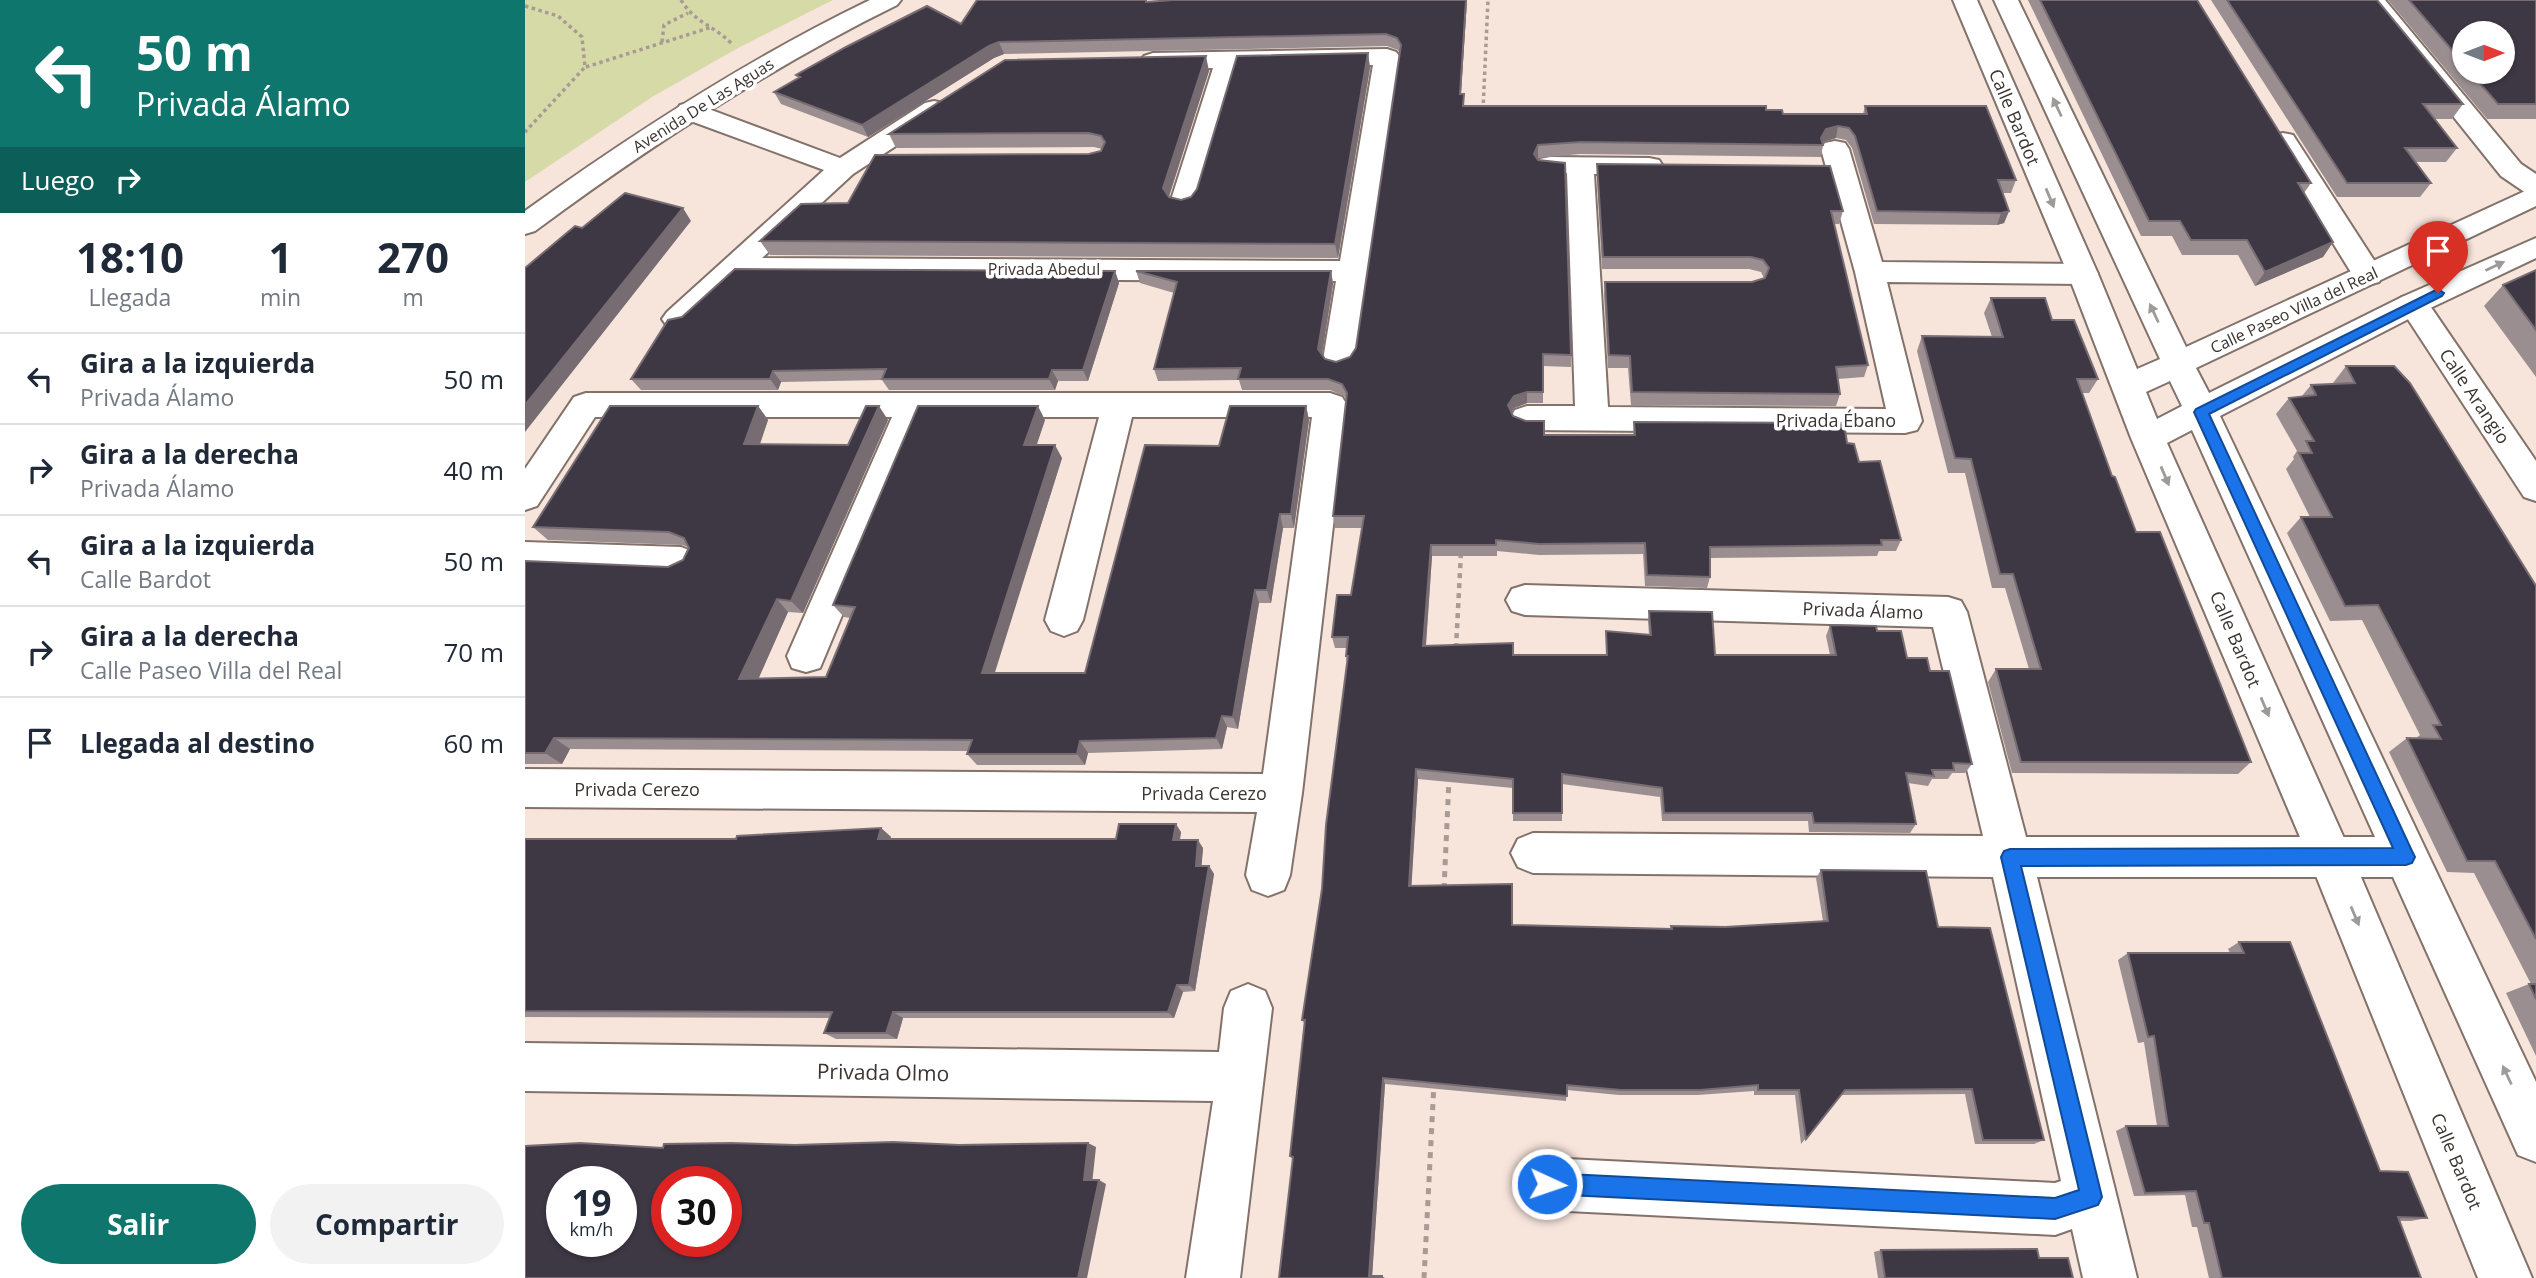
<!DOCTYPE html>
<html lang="es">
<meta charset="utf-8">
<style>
body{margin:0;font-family:"Open Sans",sans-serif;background:#f2f2f3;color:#1f2937;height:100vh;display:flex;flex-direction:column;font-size:26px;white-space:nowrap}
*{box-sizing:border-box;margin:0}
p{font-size:23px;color:#747a83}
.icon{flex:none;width:38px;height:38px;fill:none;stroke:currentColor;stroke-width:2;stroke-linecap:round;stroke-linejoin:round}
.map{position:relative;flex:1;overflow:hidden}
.side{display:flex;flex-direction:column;background:#fff;width:525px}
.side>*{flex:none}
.guide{background:#0f766e;color:#fff;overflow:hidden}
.needle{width:46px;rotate:90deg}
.controls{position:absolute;left:1927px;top:21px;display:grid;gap:14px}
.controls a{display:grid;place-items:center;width:63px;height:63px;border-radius:50%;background:#fff;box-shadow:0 2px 5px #0004;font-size:35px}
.speed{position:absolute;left:21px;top:1166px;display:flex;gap:14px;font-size:35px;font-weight:700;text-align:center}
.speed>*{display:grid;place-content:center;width:91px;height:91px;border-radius:50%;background:#fff;box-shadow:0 2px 5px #0004;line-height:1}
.speed small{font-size:18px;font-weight:400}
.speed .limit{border:10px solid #d22;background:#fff;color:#111}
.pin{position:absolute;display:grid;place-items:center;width:60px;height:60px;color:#fff;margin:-72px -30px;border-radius:50% 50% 50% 0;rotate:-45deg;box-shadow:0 0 7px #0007}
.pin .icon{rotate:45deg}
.me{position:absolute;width:77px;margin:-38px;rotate:93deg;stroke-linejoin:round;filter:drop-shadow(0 0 5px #0008)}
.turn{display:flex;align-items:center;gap:24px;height:147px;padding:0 21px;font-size:32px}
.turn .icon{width:91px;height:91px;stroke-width:2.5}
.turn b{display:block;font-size:49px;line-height:60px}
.then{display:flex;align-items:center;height:66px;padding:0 21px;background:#0003;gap:14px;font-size:26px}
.eta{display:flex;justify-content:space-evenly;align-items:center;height:119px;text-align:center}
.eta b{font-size:42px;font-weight:700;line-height:49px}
.primary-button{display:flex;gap:14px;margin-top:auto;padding:14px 21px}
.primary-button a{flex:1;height:80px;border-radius:42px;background:#0f766e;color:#fff;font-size:28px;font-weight:700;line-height:80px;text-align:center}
.primary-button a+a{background:#f2f2f3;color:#1f2937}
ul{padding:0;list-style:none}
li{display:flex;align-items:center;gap:21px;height:91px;padding:0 21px;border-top:2px solid #e0e1e3}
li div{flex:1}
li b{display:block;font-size:26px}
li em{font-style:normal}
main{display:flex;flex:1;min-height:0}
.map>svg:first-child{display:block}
.green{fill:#d5daa7}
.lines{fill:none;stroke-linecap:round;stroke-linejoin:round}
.street-casing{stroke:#82726a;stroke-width:4}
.secondary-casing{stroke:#82726a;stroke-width:4}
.path-far2{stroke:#a99b94;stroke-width:3.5;stroke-dasharray:3.5 3.5;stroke-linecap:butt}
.path-far1{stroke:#a99b94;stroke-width:4.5;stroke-dasharray:5 5;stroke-linecap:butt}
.path{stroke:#a99b94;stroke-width:5;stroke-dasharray:6 6;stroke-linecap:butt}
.street{fill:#fff;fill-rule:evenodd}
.secondary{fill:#fff;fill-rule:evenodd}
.wall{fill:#9a8e90;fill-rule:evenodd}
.shaded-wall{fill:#766c72}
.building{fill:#3e3845;stroke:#766c72;stroke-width:2;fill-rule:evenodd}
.oneway{fill:#9d9a98}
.route{fill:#1a73e8;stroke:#114b97;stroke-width:2}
.labels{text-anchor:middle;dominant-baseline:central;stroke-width:7;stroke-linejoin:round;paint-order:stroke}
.far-street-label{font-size:16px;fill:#3b3430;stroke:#fff}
.street-label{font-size:18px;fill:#3b3430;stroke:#fff}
.near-street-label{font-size:21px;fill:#3b3430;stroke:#fff}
</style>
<main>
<section class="side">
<div class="guide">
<div class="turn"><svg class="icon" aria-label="left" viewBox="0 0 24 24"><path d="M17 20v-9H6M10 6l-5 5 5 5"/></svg><div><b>50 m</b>Privada Álamo</div></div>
<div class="then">Luego<svg class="icon" aria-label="right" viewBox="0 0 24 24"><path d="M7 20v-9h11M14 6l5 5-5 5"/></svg></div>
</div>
<div class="eta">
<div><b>18:10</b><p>Llegada</p></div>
<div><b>1</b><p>min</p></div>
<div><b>270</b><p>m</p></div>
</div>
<ul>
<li><svg class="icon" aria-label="left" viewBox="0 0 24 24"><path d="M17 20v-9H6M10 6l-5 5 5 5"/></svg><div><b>Gira a la izquierda</b><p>Privada Álamo</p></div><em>50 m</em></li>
<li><svg class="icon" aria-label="right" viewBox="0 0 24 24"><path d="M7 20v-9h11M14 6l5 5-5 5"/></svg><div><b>Gira a la derecha</b><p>Privada Álamo</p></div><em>40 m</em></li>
<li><svg class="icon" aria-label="left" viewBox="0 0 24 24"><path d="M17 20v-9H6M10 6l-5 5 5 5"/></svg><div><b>Gira a la izquierda</b><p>Calle Bardot</p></div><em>50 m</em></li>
<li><svg class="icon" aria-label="right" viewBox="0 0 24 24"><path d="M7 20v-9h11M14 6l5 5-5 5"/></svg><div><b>Gira a la derecha</b><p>Calle Paseo Villa del Real</p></div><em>70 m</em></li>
<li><svg class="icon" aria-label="arrive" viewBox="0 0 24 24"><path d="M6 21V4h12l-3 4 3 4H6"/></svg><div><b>Llegada al destino</b></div><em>60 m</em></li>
</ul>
<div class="primary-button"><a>Salir</a><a>Compartir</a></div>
</section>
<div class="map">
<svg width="2011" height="1278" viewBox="0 0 2011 1278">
<rect width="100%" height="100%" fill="#f7e4db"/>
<path class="green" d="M0 0H308L213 48 127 97 0 182Z"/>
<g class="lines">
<defs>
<path id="street" d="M1835 0H1860L1996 164 2011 174V195L2001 193 1976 176Z
M862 49 871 52 875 57 830 360 825 368 814 371 803 368 798 360 811 281 216 278 164 326 153 329 142 326 137 319 142 312 299 170 155 117 151 111 155 105 164 103 173 105 315 158 400 103 409 101 418 103 422 109 418 115 328 174 237 258 815 261 848 65 713 67 673 203 669 209 659 212 649 209 645 203 688 68 628 69 619 66 615 61 619 56 628 53Z
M1758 133 1768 135 1854 268 1858 275 1854 282 1843 285 1832 282 1745 141 1748 135Z
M1310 141 1320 143 1324 149 1357 262 1558 264 1569 267 1573 274 1569 281 1558 284 1362 282 1397 421 1392 430 1380 433 1002 430 990 426 985 418 990 410 1002 406H1050L1042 173 1015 171 1011 165 1015 159 1025 157 1124 158 1134 160 1138 166 1134 172 1124 174H1069L1083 407 1361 409 1330 272 1296 149 1300 143Z
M1888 294 1899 297 2011 461V501L1999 497 1873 304 1877 297Z
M61 393H805L817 397 822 405 777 793 765 875 759 890 743 896 727 890 721 875 732 812 0 807V769L738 774 787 417H607L558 620 552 631 539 636 526 631 520 620 574 417H400L300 656 295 668 281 672 267 668 262 656 367 417H70L12 506 0 510V469L49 397Z
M0 542 156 547 169 552 174 562 169 572 156 577 0 570Z
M1000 585 1423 597 1436 601 1442 612 1501 837H1881L1896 843 1903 857 1896 871 1881 877H1512L1612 1278H1558L1547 1229 1530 1235 1022 1210 1004 1202 996 1184 1004 1166 1022 1158 1530 1183 1536 1181 1468 877 1008 873 993 867 986 853 993 839 1008 833 1458 836 1408 627 1000 615 987 611 981 600 987 589Z
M723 984 740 991 747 1008 715 1278H661L688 1101 0 1091V1043L694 1052 699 1008 706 991Z"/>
<path id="secondary" d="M345 0H376L372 5C244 68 125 146 10 231L0 234V211C110 132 223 59 345 0Z
M1428 0H1452L1573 274 1612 369 1635 359 1469 0H1493L1661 347 2011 186V206L1671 368 1684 393 1877 297 2011 238V258L1899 311 1695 416 2011 1082V1162L1993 1155 1667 430 1642 443 1827 856 2007 1278H1953L1783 856 1606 438 1543 274ZM1645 381 1657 406 1632 419 1621 392Z"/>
</defs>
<use href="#street" class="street-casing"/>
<use href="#secondary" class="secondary-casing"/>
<path class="path-far2" d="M156 0C170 23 188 25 206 43
M0 6 33 16 57 37 60 67 0 132
M137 42 139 25 163 13
M61 67 187 27
M958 110 963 0"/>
<path class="path-far1" d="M931 648 936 552"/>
<path class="path" d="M919 889 924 779
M899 1278 909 1083"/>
<use href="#street" class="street"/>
<use href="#secondary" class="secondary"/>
</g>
<path class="wall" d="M942 0 936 94 939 106 1241 110 1258 114H1338L1340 106 1491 180 1486 193H1477L1484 211 1479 223 1472 225 1349 224 1327 148 1321 140 1311 138 1298 142V145L1296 157 1055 154 1013 158 1012 159 1046 355V367L1018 366V403H1002L989 408 986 412 988 416 1019 435H1108L1109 422 1322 443 1334 462 1376 540 1371 551H1354L1352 556 1185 558V577L1182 588 1120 586 1118 554 1014 555 972 551V556H907L901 646 989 655H1081V631L1124 635 1123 621 1124 611 1190 655H1305L1301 636 1305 625 1352 631 1382 658 1405 671 1447 764 1440 773H1427L1423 779H1407L1403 786 1383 783 1391 824 1385 833 1284 832 1283 821H1137L1135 797 1037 784V821H988V788L893 779 886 886 987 925 1145 929 1146 926 1200 927 1298 921 1291 878 1296 870 1413 927 1519 1140 1509 1144H1450L1440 1094 1316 1095 1276 1144 1270 1095H1229V1091L1172 1095H1094L1042 1090 1041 1101 860 1084 847 1276H857L860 1278H754L768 1159 765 1156 779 1023 777 1020 797 889 822 663 821 656 822 648H810L807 637 826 595 837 528H810L808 516 822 400 819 396 805 390H717L714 380 633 381 629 369 649 293 615 283 611 271H806L808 284 797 354 800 359 811 362 825 357 831 348 875 54 873 50 862 46 479 54 469 58 343 137 256 104 249 92 273 79 271 75 436 24 626 2Z
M1503 0H1672L1786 183 1779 193 1808 242 1798 257 1730 286 1713 255H1657L1647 236H1616Z
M1686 0H1852L1938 104 1927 119H1909L1932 148 1921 162H1891L1906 183 1895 197H1812Z
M1863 0H2011V119H1962ZM1939 33 1978 72H1939Z
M843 53 845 68 813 258 245 255 235 241 323 203 564 154 576 151 577 149 569 147 371 148 364 134 684 71 644 197 656 200 666 197Z
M1072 164 1318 211 1314 224H1309L1343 365 1339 377 1313 379 1315 394 1311 406 1106 405 1103 368H1083L1079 295 1080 282H1227L1239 278 1236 272 1224 269H1077L1072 177Z
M2011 270V377L1959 306 1978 285Z
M590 271 594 283 563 381H533L530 390H364L357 380 256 382 253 390H116L106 379Z
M1466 298 1527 320 1573 379 1564 393H1557L1587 476 1611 532 1726 762 1713 774 1487 773 1463 682 1471 669H1504L1480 588H1467L1440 473H1423L1392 351 1397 336 1467 337 1459 313Z
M1821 366 2011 586V1056L1981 993 2004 984H2006L1949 873 1922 872 1864 752 1882 738 1890 739 1895 735 1837 620 1805 621 1762 533 1776 517H1785L1761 469 1769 459 1768 457 1772 451 1751 414 1764 398 1777 396 1786 385 1809 384 1808 383Z
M233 406 243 420 235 444 323 445 363 420 278 613 263 612 233 679 301 677 325 618 319 617 308 605 520 420 511 445 537 458 469 673H560L694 446 781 406 784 420 769 528H758L746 603H734L713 729 702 727 697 749 563 753 560 765H452L442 754 443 751 45 749 37 764H0V561L143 567 158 560 163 547 157 545 23 540 8 527Z
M356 828 366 837 365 839H591L656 832 655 840 678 848 676 866H684L689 874 670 991 658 992 649 1018H378L372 1039H311L299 1033 305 1018 0 1017V839H211Z
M1714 942 1855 1171 1902 1218 1886 1221H1874L1896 1278H1684L1672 1227H1667L1660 1195 1609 1196 1591 1131 1601 1126H1632L1619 1042 1613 1043 1593 960 1603 953H1705L1703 949Z
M1356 1250 1514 1258 1548 1278H1353L1349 1252Z"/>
<path class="shaded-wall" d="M941 0H942L935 107V94Z
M474 42 479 54 469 58 343 137 337 125 464 46Z
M843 53 845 68 813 258 810 244Z
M681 56 684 71 642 202 638 188Z
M1313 126 1311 138 1298 142 1296 138 1301 129Z
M1013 145V158L1009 166V154Z
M158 208 166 221 0 432V405Z
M1484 211 1479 223 1472 225 1476 213Z
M1808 242 1798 257 1730 286 1740 272Z
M590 271 594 283 563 381 558 370Z
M806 271 808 284 796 361 793 349Z
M527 370 533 381 530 390 524 379Z
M248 371 256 382 253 390 245 379Z
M1002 392V403L989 408 983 417V405L989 396Z
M233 406 243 420 230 458 219 444Z
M354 406 363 420 278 613 266 601Z
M513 406 520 420 507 459 499 445Z
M781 406 784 420 769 528 766 514Z
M530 445 537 458 466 685 457 673Z
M755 514 758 528 746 603 742 590Z
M906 545 907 556 900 656 898 646Z
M730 590 734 603 713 729 708 717Z
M252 599 263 612 228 691 214 679Z
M697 716 702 727 697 749 691 738Z
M29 738 45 749 37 764 20 753Z
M555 741 563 753 560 765 552 754Z
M891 769 893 779 886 894 884 886Z
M651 824 656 832 653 848 648 840Z
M356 828 366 837 363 847 353 839Z
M673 840 678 848 676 874 671 866Z
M684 866 689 874 670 991 664 985Z
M652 985 658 992 649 1018 643 1012Z
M368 1012 378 1018 372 1039 361 1033Z
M858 1078 860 1084 847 1278 844 1276Z
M563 1143 571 1147 567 1184 559 1180Z
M574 1180 581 1184 562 1278H553Z"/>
<path class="building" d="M452 0H621V2L648 0H941L935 94H939L938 106H1241V110H1257L1258 114H1342L1340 106H1461L1491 180H1473L1484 211 1476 213 1352 211 1330 136 1324 128 1313 126 1301 129 1296 138 1298 145 1056 142 1013 145 1009 154 1013 160 1040 163 1046 355 1018 354V392H1002L989 396 983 405 988 416 1001 421H1019V435H1110L1109 422 1319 423 1322 443 1329 444 1334 462 1355 461 1376 540H1356L1357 545 1185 547V577L1122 575 1120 543 1014 544 971 540V545H906L898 646 988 643V655H1082L1081 631 1126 635 1124 611 1187 612 1190 655H1311L1305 625 1351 626 1352 631H1376L1382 658H1402L1405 671H1424L1447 764 1428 763 1429 770H1407L1409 776 1381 773 1391 824 1289 823 1287 813H1139L1137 788 1037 774V813H988V779L891 769 884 886 987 884V925L1147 929 1146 926 1200 927 1303 921 1296 870 1401 871 1413 927 1465 928 1519 1140H1458L1447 1089 1320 1090 1281 1139 1274 1090H1233V1085L1175 1090H1096L1042 1085V1096L858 1078 844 1276H857V1278H754L768 1157 765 1156 780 1020H777L797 889 801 825 823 656H821L823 637H807L812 595H826L839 516H808L822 393 817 384 803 379H713L716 368 629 369 652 282 611 271H806L793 349 800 359 811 362 825 357 831 348 876 45 872 38 861 34 474 42 464 46 337 125 249 92 275 77 271 75 321 47 402 6 436 24Z
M1515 0H1672L1786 183H1773L1808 242 1740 272 1722 240H1666L1655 221H1624Z
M1702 0H1852L1938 104H1898L1932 148H1880L1906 183H1822Z
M1884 0H2011V104H1973L1945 72H1978V33H1939V64Z
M843 53 810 244 235 241 276 204 323 203 350 155 564 154 576 151 580 142 576 136 564 133 364 134 480 60 681 56 638 188 644 197 656 200 666 197 672 189 712 56Z
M1072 164 1305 166 1318 211H1306L1343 365 1311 367 1315 394 1107 392 1105 356 1084 355 1080 282H1227L1240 278 1244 268 1238 260 1226 257H1078Z
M100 193 158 208 0 405V268L50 226 57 228Z
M210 269 590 271 558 370H527L524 379H357L361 369 248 371 245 379H106L143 320 157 317Z
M2011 270V330L1978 285Z
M1466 298H1520L1527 320H1549L1573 379H1552L1587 476 1590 477 1611 532H1635L1726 762H1496L1471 669H1516L1488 574H1475L1446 459 1430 458 1397 336 1478 337Z
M1821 366H1869L1885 383 2011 586V939L1970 861H1942L1882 738 1916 739 1908 725H1916L1853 605 1820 606 1776 517H1807L1774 453H1787L1781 441H1789L1764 398 1791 395 1786 385 1830 383Z
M85 406H233L219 444 323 445 341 406H354L266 601 252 599 214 679 301 677 330 607 308 605 393 406H513L499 445H530L457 673H560L620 445 694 446 705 406H781L766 514H755L742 590H730L708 717 697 716 691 738 555 741 552 754H442L447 740 29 738 20 753H0V561L143 567 158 560 164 548 159 538 144 532 8 527Z
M594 824H651L648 840H673L671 866H684L664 985H652L643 1012H368L361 1033H299L307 1012 0 1011V839H211L212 836 356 828 353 839H591Z
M1714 942H1765L1855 1171 1883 1172 1902 1218 1873 1217 1896 1278H1697L1684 1223H1679L1671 1191 1620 1193 1601 1126H1643L1629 1036 1623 1037 1603 953H1719Z
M2004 984H2011V999Z
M368 1142 434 1145 563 1143 559 1180H574L553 1278H0V1146L55 1143 138 1148 139 1144 206 1143 270 1145ZM37 1181H96V1241H37ZM142 1181H201V1241H142Z
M1512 1249 1514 1258H1543L1548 1278H1360L1356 1250Z"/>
<defs><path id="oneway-solid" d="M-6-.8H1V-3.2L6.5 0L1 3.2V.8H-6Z" transform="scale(1.75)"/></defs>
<g class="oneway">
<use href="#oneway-solid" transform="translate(1532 107) rotate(-115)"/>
<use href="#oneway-solid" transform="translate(1525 198) rotate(67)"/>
<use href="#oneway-solid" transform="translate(1970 266) rotate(-25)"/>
<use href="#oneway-solid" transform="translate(1629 313) rotate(-115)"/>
<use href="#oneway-solid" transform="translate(1640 476) rotate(67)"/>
<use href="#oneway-solid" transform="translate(1740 707) rotate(67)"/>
<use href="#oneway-solid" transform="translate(1830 916) rotate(67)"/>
<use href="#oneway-solid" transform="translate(1982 1075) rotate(-115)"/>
</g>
<path class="route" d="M1913 289 1919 293 1917 296 1684 414 1887 851 1890 857 1887 863 1881 865 1496 866 1577 1197 1573 1205 1530 1219 1022 1194 1015 1191 1011 1184 1015 1176 1022 1173 1530 1198 1554 1190 1476 857 1479 851 1485 849 1868 848 1669 412 1671 409Z"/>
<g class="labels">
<g class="far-street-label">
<text transform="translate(178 105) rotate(-32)">Avenida De Las Aguas</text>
<text x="519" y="269">Privada Abedul</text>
<text transform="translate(1769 310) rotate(-25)">Calle Paseo Villa del Real</text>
</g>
<g class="street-label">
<text transform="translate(1490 117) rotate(67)">Calle Bardot</text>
<text transform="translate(1950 396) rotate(56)">Calle Arangio</text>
<text x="1311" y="420">Privada Ébano</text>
<text transform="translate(1338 610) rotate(2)">Privada Álamo</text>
<text transform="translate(1711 639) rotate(67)">Calle Bardot</text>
<text x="112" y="789">Privada Cerezo</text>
<text x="679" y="793">Privada Cerezo</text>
<text transform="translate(1932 1161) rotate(67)">Calle Bardot</text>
</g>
<g class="near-street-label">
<text transform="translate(358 1072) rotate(1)">Privada Olmo</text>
</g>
</g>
</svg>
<div class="controls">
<a><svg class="needle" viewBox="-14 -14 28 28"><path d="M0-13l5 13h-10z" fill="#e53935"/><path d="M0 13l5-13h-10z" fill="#747a83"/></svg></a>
</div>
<div class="speed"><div>19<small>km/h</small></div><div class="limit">30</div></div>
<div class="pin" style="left:1913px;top:293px;background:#d93025"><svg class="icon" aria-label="arrive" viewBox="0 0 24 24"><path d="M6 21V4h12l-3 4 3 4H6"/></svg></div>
<svg class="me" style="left:1022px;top:1184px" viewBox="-20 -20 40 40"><circle r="17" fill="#1a73e8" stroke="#fff" stroke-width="3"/><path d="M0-11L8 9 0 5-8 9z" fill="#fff"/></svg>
</div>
</main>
